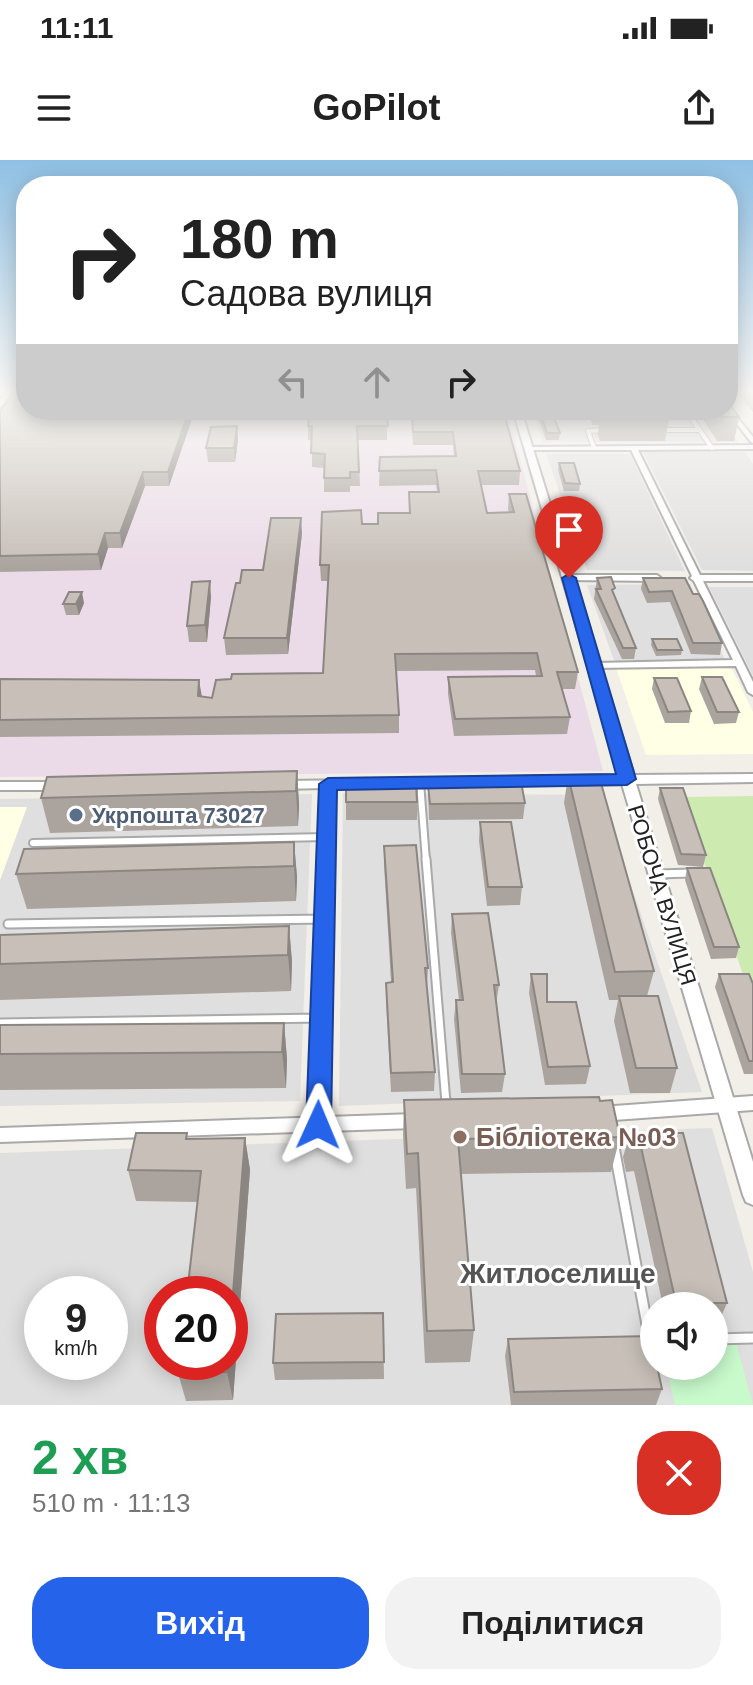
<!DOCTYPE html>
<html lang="uk">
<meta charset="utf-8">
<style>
body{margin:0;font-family:Helvetica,sans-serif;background:#f2f2f2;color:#222;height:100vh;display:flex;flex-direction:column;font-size:30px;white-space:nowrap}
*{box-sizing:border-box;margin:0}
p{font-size:26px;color:#767676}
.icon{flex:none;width:44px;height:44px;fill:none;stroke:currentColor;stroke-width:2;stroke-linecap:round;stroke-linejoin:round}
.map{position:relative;height:1245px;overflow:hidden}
.panel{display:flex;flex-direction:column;background:#fff;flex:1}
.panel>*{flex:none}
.hud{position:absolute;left:16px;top:16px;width:722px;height:244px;border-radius:32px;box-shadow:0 4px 20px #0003;background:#fff;color:#222;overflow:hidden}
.fabs{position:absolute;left:640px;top:1132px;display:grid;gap:16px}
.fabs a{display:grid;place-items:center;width:88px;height:88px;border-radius:50%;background:#fff;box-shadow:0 4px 20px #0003;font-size:40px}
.speed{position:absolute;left:24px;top:1116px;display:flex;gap:16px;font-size:40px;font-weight:700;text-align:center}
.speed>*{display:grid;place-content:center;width:104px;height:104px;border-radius:50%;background:#fff;box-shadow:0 4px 20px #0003;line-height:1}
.speed small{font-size:20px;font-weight:400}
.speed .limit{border:12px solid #d22;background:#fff;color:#111}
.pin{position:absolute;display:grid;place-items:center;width:68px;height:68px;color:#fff;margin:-82px -34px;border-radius:50% 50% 50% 0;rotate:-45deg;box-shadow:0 0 8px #0007}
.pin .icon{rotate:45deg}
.me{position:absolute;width:88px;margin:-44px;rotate:1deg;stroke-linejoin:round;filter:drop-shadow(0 0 6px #0008)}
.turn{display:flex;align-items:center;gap:28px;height:168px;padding:0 32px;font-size:36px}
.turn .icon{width:104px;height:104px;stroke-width:2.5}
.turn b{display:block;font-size:56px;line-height:68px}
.lanes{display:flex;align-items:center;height:76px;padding:0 32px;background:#0003;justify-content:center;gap:40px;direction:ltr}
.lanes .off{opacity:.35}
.round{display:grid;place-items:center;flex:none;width:84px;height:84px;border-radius:32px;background:#f2f2f2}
.head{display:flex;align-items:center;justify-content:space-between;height:136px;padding:0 32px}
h1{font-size:48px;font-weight:700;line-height:60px;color:#1e9e55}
.button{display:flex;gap:16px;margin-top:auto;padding:16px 32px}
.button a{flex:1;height:92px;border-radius:32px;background:#2563eb;color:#fff;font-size:32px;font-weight:700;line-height:92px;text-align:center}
.button a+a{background:#f2f2f2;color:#222}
.status{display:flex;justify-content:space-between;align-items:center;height:56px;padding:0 40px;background:#fff;direction:ltr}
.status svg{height:22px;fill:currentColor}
header{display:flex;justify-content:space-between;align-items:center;height:104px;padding:0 32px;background:#fff;font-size:36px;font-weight:700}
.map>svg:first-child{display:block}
.residential{fill:#e0dfdf;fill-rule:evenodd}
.industrial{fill:#ebdbe8}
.education{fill:#ffffe5}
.grass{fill:#cdebb0}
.park{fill:#c8facc}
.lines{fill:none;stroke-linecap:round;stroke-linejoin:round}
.service-far3-casing{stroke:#a9a9a9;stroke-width:6}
.service-far2-casing{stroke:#a9a9a9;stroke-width:10}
.service-far1-casing{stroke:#a9a9a9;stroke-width:11}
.service-casing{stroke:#a9a9a9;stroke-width:13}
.minor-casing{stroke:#a9a9a9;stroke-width:4}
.tertiary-casing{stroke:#a9a9a9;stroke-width:4}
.service-far3{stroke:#fff;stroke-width:4}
.service-far2{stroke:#fff;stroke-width:6}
.service-far1{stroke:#fff;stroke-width:7}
.service{stroke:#fff;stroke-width:9}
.minor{fill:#fff;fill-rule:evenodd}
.tertiary{fill:#fff;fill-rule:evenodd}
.wall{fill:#aba49e}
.shaded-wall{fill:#8b8681}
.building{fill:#c7bfb8;stroke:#8b8681;stroke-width:2}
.route{fill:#2563eb;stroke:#184099;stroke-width:2}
.service-dot{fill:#5c6f8a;stroke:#fff;stroke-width:3}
.education-dot{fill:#8d6e63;stroke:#fff;stroke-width:3}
.labels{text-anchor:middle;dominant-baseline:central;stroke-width:6;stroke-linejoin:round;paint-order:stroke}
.service-label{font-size:22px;font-weight:bold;fill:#4e5e75;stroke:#fff;text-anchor:start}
.street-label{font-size:22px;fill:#222;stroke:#fff}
.near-education-label{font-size:26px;font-weight:bold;fill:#785e54;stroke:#fff;text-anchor:start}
.near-neighbourhood-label{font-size:28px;font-weight:bold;fill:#555;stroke:#fff}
</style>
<div class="status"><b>11:11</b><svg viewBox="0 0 49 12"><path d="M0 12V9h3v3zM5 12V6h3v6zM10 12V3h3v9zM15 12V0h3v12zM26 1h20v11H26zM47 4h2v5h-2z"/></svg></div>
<header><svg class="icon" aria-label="menu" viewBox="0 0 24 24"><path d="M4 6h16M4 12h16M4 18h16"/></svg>GoPilot<svg class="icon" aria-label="share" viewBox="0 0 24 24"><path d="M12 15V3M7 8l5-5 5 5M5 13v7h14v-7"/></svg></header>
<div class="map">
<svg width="753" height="1245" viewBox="0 0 753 1245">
<rect width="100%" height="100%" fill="#f2efe9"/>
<path class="residential" d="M532 250H580L587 262H658L651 250H715L738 282H543Z
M745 292 753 304V411L702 410 643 292Z
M546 294H630L685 411 587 410Z
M690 424 725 500 615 503 587 425Z
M709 427H753V516Z
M343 633 600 635 702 932 339 946Z
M312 634 300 941 0 946V639Z
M712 968 753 1112V1245H0V993ZM42 1134H110V1202H42ZM162 1134H230V1202H162ZM654 1146H714V1206H654Z"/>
<path class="industrial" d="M26 250H507L603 611 0 617V263Z"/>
<path class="education" d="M731 507 753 552V594L646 595 616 508Z
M0 647H27L0 720Z"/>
<path class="grass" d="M753 636V843L681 637Z"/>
<path class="park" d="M735 1179 753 1245H675L666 1206H714V1180Z"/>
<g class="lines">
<defs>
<path id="service-far3" d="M686 250 712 288
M660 270H699
M594 288 588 271 605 270"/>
<path id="service-far2" d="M420 622 426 701
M33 683 326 677
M326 701 328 624"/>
<path id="service-far1" d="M426 699 446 943
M658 714 691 713
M8 764 324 759
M0 863 321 858
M319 943 326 699"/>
<path id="service" d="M446 941V944
M318 965 319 941
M614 987 650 1181
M714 1179 753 1178"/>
<path id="minor" d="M728 246 753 277V283L751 282 726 250H728Z
M753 285V289L638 290 700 415H753V421H703L753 522V535L748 532 736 506 593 508 591 506 593 504 596 503 733 500 694 421 690 418 692 416 631 290H529L526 288 527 287Z
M569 415H657L661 418 657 421 566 420 565 418Z
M753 936V950L600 961 595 959 592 954 595 949 600 947Z
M415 954 420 956 423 961 420 966 415 968 0 982V968Z"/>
<path id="tertiary" d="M6 233H14L0 247V240Z
M513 250H521L634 615 753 614V622L636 624 753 1002V1045L746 1042 743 1035 622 624 396 627 389 623 396 619 620 615Z
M364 620 369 621 371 624 369 627 280 629 273 625 280 621Z
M0 622H64L71 626 64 630H0Z"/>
</defs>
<use href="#service-far3" class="service-far3-casing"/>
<use href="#service-far2" class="service-far2-casing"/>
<use href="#service-far1" class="service-far1-casing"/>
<use href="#service" class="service-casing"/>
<use href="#minor" class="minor-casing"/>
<use href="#tertiary" class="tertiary-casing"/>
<use href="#service-far3" class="service-far3"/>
<use href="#service-far2" class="service-far2"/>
<use href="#service-far1" class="service-far1"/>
<use href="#service" class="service"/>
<use href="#minor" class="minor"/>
<use href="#tertiary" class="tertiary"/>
</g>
<path class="wall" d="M738 233H753V252Z
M26 250H195L169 326H145L122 388H108L101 410 0 412V251Z
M310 250H398V259H387V280H358L360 326H350V332H324V308L312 307V280H308V266Z
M411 250H503L520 311 519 325H481L487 353 509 352 508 349 509 334 578 512 575 529H562L570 557 567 574 454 576 448 534V517L536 516 535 510 396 511 399 555V573L0 577V519L212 538 231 519 323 513 328 421H321L320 405 362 364H378L409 353V332H437L436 325 379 326 380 297 454 296 453 285H413Z
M538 250H551L560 273 559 280H546L537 255Z
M586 250H666L670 255 665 281H600L598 275 599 265H593Z
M697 250H728L739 257 734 281H717Z
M237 266 238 280 235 302H208L206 288Z
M559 303 580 324 579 331H564L558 310Z
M302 373 288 494 226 495 224 478 240 423 263 410Z
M597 418 614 436 636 488 634 499H622L594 439Z
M643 418 693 434 722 483 720 495 691 494 670 442 647 443 641 429Z
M211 437 207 482H189L187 466Z
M84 443 79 455H66L63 444Z
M652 479 682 490 681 495 656 496 651 485Z
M702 517 739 552 736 563 714 564 699 529Z
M654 518 691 551 689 563H665L652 529Z
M297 611 299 645 298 666 50 673 41 638Z
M568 616 654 811 647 836 677 908 670 933H630L614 861 618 840H609L564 643Z
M428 625 525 643 523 659 429 660Z
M660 628 706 695 703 707 678 705 658 639Z
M346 642H417V660H346Z
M480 662 522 727 520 745 487 746 479 681Z
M294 682 297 717 296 741 27 749 16 714Z
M384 686 428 808 427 826 435 912 434 931 391 932 386 841V823L391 822 384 704Z
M687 708 739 787 736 798 711 799 685 720Z
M452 754 499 825 496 844 505 914 502 932 461 933 454 859 456 840H459L451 773Z
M289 766 292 802 291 831 0 840V775Z
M531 814 547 842 590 906 586 924 545 925 529 833Z
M719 814 753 824V914H744L715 827Z
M284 863 287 899 286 928 0 930V865Z
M404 940 600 941 620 977 611 1012 461 1014 474 1170 470 1202 425 1203 416 1028 406 1029 403 975Z
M630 973H683L727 1143 717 1166H714V1146H663L634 1011 626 1012 623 997Z
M245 978 250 1010 233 1240 186 1241 178 1213 198 1042 136 1041 128 1010 188 979Z
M383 1153 384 1219 275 1220 273 1203Z
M508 1179 662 1229 656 1245H511L505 1196Z"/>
<path class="shaded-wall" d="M189 250H195L169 326 168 312Z
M237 266 238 280 235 302 234 288Z
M143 312 145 326 122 388 120 373Z
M301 358 302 373 288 494 287 478Z
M105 373 108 388 101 410 98 394Z
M210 421 211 437 207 482 205 465Z
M82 432 84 443 79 455 76 444Z
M199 520 202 537 198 536Z
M297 611 299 645 298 666 296 631Z
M294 682 297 717 296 741 294 706Z
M289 766 292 802 291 831 288 795Z
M284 863 287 899 286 928 282 892Z
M245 978 250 1010 233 1240 227 1212 228 1202H230V1172Z"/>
<path class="building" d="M13 233H26V250H189L168 312H143L120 373H105L98 394 0 396V251Z
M728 242 739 257H722L717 250H728Z
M310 250H387L388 266H357L359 312H350V318H324L325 294 311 293 312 266H308Z
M412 250H503L520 311H478L487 353 514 352 509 334H526L578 512H557L570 557 455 559 448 517 542 516 537 493 395 494 399 555 0 560V519L199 520 198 536 212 538 216 520 231 519 232 514 323 513 329 405H320L322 352 361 350 362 364H378V353H410L409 332H439L436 310 379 311 380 297 456 296 453 272H413Z
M539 250H551L560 273H547Z
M601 250H666L670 255H604Z
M237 266 234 288H206L211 267Z
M559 303H574L580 324 565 323Z
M271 358H301L287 478H224L236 423H240L242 410H263Z
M611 417 615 428 612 430 636 488H623L596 429H601L597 418Z
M643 418H685L693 434H699L703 441 722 483H693L672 431 649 432Z
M210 421 205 465 187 466 192 422Z
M69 432H82L76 444H63Z
M652 479H677L682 490H657Z
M702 517H722L739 552H717Z
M654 518H677L691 551 668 552Z
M297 611 296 631 41 638 47 617Z
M568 616H599L654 811 615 812Z
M346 622H416L417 642H346Z
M521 622 525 643 430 644 428 625Z
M660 628H683L706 695 681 694Z
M480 662H511L522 727H488Z
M294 682V706L16 714 24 689Z
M416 685 428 808H425L435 912 391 913 386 823 393 822 384 686Z
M687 708H710L739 787H714Z
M488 753 499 825H494L505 914H462L456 840H463L452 754Z
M289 766 288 795 0 804V775Z
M531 814H547V842H576L590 906 548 907Z
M719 814H749L753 824V901H749Z
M619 836H658L677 908H636Z
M284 863 282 892 0 894V865Z
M599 937 600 941 612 940 620 977 458 979 474 1170 427 1171 418 993 407 994 404 940Z
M136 973H187L186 979 245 978 230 1172V1134H187L201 1011 128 1010Z
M630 973H683L727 1143H676L641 987H633Z
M383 1153 384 1202 273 1203 276 1154Z
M651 1176 654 1190V1206H657L662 1229 514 1232 508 1179Z
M180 1202H228L227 1212 178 1213Z"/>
<linearGradient id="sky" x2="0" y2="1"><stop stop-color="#8fc0e4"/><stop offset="0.57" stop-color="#f9f8f5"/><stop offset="1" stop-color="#f9f8f5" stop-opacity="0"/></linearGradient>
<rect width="753" height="407" fill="url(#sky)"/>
<path class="route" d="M569 414 576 418 636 619 627 625 337 630 331 965 327 973 318 976 309 973 306 965 319 624 328 618 616 614 562 418Z"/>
<circle class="service-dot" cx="76" cy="655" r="8"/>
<circle class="education-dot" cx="460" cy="977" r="8"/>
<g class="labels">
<g class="service-label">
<text x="92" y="655">Укрпошта 73027</text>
</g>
<g class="street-label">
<text transform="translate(662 735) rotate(73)">РОБОЧА ВУЛИЦЯ</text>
</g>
<g class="near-education-label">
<text x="476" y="977">Бібліотека №03</text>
</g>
<g class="near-neighbourhood-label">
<text x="558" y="1113">Житлоселище</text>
</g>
</g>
</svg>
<div class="fabs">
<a><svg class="icon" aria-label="sound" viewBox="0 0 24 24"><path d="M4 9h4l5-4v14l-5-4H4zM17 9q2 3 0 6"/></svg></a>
</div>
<div class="speed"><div>9<small>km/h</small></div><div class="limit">20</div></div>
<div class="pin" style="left:569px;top:418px;background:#d93025"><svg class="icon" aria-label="arrive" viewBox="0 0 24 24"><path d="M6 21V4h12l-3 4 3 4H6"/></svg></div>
<svg class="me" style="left:318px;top:965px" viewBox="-20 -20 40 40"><path d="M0-17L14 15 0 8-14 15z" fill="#2563eb" stroke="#fff" stroke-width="4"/></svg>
<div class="hud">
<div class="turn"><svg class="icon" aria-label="right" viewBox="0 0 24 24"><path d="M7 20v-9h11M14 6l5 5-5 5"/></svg><div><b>180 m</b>Садова вулиця</div></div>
<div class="lanes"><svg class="icon off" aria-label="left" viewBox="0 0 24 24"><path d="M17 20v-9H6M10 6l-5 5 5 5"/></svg><svg class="icon off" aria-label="ahead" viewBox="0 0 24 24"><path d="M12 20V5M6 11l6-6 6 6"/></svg><svg class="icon" aria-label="right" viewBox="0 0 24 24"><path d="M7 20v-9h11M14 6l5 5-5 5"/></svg></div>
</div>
</div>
<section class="panel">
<div class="head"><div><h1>2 хв</h1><p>510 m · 11:13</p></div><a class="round" style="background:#d93025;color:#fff"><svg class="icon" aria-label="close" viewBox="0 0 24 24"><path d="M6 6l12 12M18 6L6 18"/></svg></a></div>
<div class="button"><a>Вихід</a><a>Поділитися</a></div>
</section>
